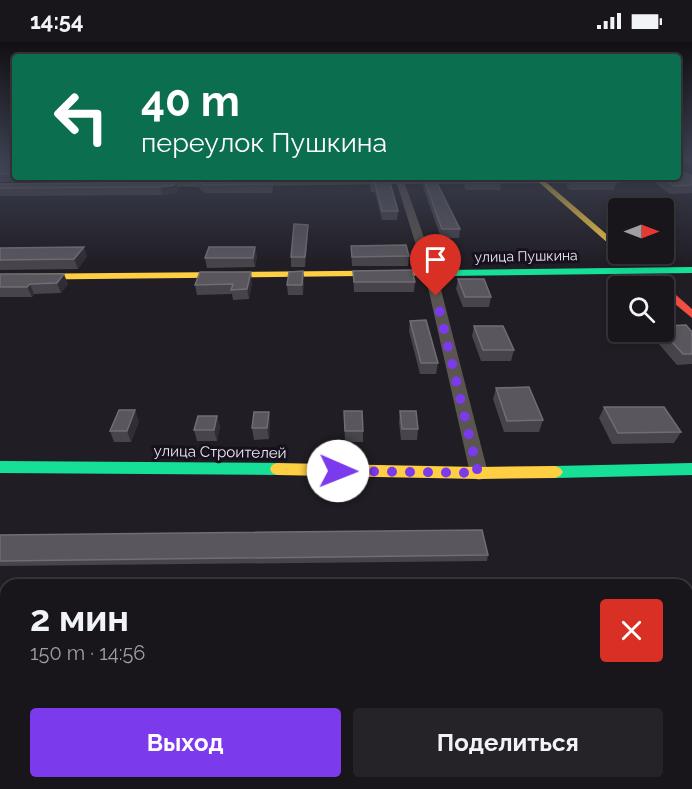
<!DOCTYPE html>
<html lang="ru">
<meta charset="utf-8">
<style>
body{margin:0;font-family:Raleway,sans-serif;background:#252328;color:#f1f3f6;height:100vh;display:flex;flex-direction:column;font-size:22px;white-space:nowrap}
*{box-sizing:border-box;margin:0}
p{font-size:20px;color:#9f9fa3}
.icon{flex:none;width:33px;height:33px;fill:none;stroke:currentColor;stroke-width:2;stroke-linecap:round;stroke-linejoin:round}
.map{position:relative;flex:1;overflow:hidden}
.panel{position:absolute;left:0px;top:537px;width:693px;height:210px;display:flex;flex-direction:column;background:#18161b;border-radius:18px 18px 0 0;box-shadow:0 3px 9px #0003,0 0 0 2px #36353a}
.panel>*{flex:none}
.top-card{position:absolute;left:12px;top:12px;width:669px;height:126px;border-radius:6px;box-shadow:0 3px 9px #0003,0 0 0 2px #36353a;background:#0b6e4f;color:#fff;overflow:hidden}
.needle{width:39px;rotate:90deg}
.fabs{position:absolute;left:608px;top:156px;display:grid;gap:12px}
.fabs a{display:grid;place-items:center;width:66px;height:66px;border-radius:6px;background:#18161b;box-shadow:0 3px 9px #0003,0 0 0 2px #36353a;font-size:30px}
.pin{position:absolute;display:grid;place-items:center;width:51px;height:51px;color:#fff;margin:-62px -26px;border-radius:50% 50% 50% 0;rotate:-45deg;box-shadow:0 0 6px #0007}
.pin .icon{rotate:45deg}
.me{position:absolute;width:66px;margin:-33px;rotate:91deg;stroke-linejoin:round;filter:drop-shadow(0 0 4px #0008)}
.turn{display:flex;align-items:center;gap:21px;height:126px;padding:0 30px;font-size:27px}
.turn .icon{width:78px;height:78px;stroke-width:2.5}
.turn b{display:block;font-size:42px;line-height:51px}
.round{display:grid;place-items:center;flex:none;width:63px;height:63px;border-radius:6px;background:#252328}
.head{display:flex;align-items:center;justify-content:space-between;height:102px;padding:0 30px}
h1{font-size:36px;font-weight:700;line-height:45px}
.action{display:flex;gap:12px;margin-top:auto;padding:12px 30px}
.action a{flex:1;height:69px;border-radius:6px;background:#7c3aed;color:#fff;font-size:24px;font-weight:700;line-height:69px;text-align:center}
.action a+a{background:#252328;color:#f1f3f6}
.status{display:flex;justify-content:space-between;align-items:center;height:42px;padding:0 30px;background:#18161b;direction:ltr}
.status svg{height:16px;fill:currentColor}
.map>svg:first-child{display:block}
.industrial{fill:#2a2115}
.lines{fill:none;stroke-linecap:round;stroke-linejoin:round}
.street{fill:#5a5551;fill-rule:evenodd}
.fast{fill:#16e098;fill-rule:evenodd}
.slow{fill:#ffcf43;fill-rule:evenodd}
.jam{fill:#f24e42;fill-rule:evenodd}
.wall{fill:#47444b}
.shaded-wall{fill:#302d34}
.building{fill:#59565d;stroke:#706d74;stroke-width:1.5}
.route{stroke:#7c3aed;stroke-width:10;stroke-dasharray:0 18}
.labels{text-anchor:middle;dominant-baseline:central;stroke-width:6;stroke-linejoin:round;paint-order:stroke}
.far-street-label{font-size:14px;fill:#ece9f2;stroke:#16111d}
.street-label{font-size:15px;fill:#ece9f2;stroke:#16111d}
</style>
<div class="status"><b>14:54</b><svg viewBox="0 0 49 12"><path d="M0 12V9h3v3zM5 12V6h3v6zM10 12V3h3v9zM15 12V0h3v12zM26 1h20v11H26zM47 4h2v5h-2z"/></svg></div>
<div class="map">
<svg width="692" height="747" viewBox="0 0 692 747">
<rect width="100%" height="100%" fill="#201d24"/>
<path class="industrial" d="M0 598H6V741H477L488 747H0Z"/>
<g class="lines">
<path class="street" d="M673 135 669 138 610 141 405 142 437 232 488 431 486 436 479 438 472 436 470 431 425 232 397 142 250 144 246 141 250 138Z
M154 139H221L225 142 221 145 151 144V140Z"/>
<path class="fast" d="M692 225V231L443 234 438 231 443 228Z
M0 419 277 421 282 423 284 427 282 431 277 433 0 431Z
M692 421V433L555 436 550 434 547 430 550 426 555 424Z"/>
<path class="slow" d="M533 135H540L618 202V210Z
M443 228 446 229V233L0 238V232Z
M277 421 479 425 555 424 560 426 563 430 560 434 555 436 479 437 277 433 272 431 270 427 272 423Z"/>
<path class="jam" d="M661 244 667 245 692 267V276L663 252V244Z"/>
</g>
<path class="wall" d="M0 119H15V135H276V137L0 140Z
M692 134V151L670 152 655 141 657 135Z
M367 135H399L368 136Z
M568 136 617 140 614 148H570L566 144Z
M370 137H389L398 169 397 178H382L375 150H371L370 146Z
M424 137 460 187 459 196H441L423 145Z
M465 137 501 140 500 148H466L464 145Z
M272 139 273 147 272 151H206L200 148 198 140Z
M176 140 178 148 176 151 162 153 0 154V142Z
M308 192 305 225H291V215Z
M351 204 409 214 408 224H352Z
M0 206 87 214 78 227 0 228Z
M257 214 255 225 207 226 205 216Z
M303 229 304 239 303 253H288L287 243Z
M353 229 415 240 414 250H354Z
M0 232 68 242 61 251 34 252 32 255H0Z
M458 237 491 255 489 265H463L456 247Z
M615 237 648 244H618V255L611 247Z
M252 240 249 257 233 258 232 252 197 253 195 243Z
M410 279 438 321 436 332H420L409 289Z
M474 284 514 308 511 319H481L472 294Z
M655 290H692V322L677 323 652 294Z
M496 346 543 378 539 390H504L493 357Z
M604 365 681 390 674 401 612 402 599 376Z
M344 369 363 389V400H345Z
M400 369 418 387 417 398H401L399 380Z
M269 370 270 381 269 397 254 398 252 386Z
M217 374 220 385 217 399H197L194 388Z
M139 379 131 400H114L110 389Z
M0 493 488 513 487 519 0 524Z
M0 555 6 556V598H0Z
M690 555H692V573L687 563V559Z
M687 623 692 634V744L687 732Z
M477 741H529L527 747H488Z
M577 741H621L623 747H579Z"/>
<path class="shaded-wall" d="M176 140 178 148 176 151 162 153 160 145Z
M308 183V192L305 225V215Z
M84 205 87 214 78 227 74 217Z
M255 205 257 214 255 225 253 216Z
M303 229 304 239 303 253 302 243Z
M251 230 252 240 249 257 247 247Z
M64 232 68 242 61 251 57 241Z
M30 242 34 252 32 255 27 245Z
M135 368 139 379 131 400 127 389Z
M269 370 270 381 269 397 267 386Z
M217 374 220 385 217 399 214 388Z"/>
<path class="building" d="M0 119H15V132H0Z
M678 131H686L692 134V143L674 144 661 135H678Z
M612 135 617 140H572L568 136Z
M499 136 501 140H467L465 137Z
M370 137H389L398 169H382L375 141H372Z
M424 137H435L460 187H442Z
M272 139V142L204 143 198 140Z
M176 140 174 143 160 145 0 146V142Z
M294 182 308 183 305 215H291Z
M406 203 409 214 352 215 351 204Z
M84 205 74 217 0 218V206Z
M209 205H255L253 216H205Z
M412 228 415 240H354L353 229Z
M303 229 302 243H287L289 230Z
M200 230H251L247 247 231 248 233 242 195 243Z
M0 232H64L57 241 30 242 27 245H0Z
M641 236 648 244H621L615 237Z
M458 237H484L491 255H465Z
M426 278 438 321H421L410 279Z
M686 283 692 290V312H683L663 290V284Z
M474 284H503L514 308H483Z
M529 345 543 378 507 379 496 346Z
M604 365H664L681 390 618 391Z
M119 368H135L127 389H110Z
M344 369H362L363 389H345Z
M400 369H416L418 387H402Z
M254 370H269L267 386H252Z
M198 374H217L214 388H194Z
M482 488 488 513 0 519V493Z
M556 541 557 543H525V542Z
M0 555 6 556V594L0 593Z
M687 623 692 634V726L687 714Z
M485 741H529L527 747H496Z
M582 741H621L623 747H584Z"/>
<linearGradient id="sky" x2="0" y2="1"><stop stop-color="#121014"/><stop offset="0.53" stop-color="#3c4050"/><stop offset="1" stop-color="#3c4050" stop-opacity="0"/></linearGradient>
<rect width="692" height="223" fill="url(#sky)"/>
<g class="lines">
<path class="route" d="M338 429 478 431 436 254"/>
</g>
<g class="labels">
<g class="far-street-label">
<text transform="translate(526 214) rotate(-1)">улица Пушкина</text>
</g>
<g class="street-label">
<text transform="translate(220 410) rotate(1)">улица Строителей</text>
</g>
</g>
</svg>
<div class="fabs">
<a><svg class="needle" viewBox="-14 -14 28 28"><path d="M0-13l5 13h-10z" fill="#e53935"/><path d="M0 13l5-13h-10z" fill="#9f9fa3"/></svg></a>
<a><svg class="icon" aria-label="search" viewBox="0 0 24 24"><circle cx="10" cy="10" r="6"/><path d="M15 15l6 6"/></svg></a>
</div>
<div class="pin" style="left:436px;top:254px;background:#d93025"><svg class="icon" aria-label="arrive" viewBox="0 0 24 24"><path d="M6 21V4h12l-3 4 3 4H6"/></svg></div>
<svg class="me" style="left:338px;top:429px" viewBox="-20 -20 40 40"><circle r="19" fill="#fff"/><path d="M0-13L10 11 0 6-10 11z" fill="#7c3aed"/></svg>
<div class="top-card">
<div class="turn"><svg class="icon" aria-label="left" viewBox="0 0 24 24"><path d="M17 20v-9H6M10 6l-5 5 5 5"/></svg><div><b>40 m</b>переулок Пушкина</div></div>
</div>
<section class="panel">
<div class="head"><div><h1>2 мин</h1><p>150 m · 14:56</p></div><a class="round" style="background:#d93025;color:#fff"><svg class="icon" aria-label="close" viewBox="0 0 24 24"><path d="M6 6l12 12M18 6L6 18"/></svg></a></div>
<div class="action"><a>Выход</a><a>Поделиться</a></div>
</section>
</div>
